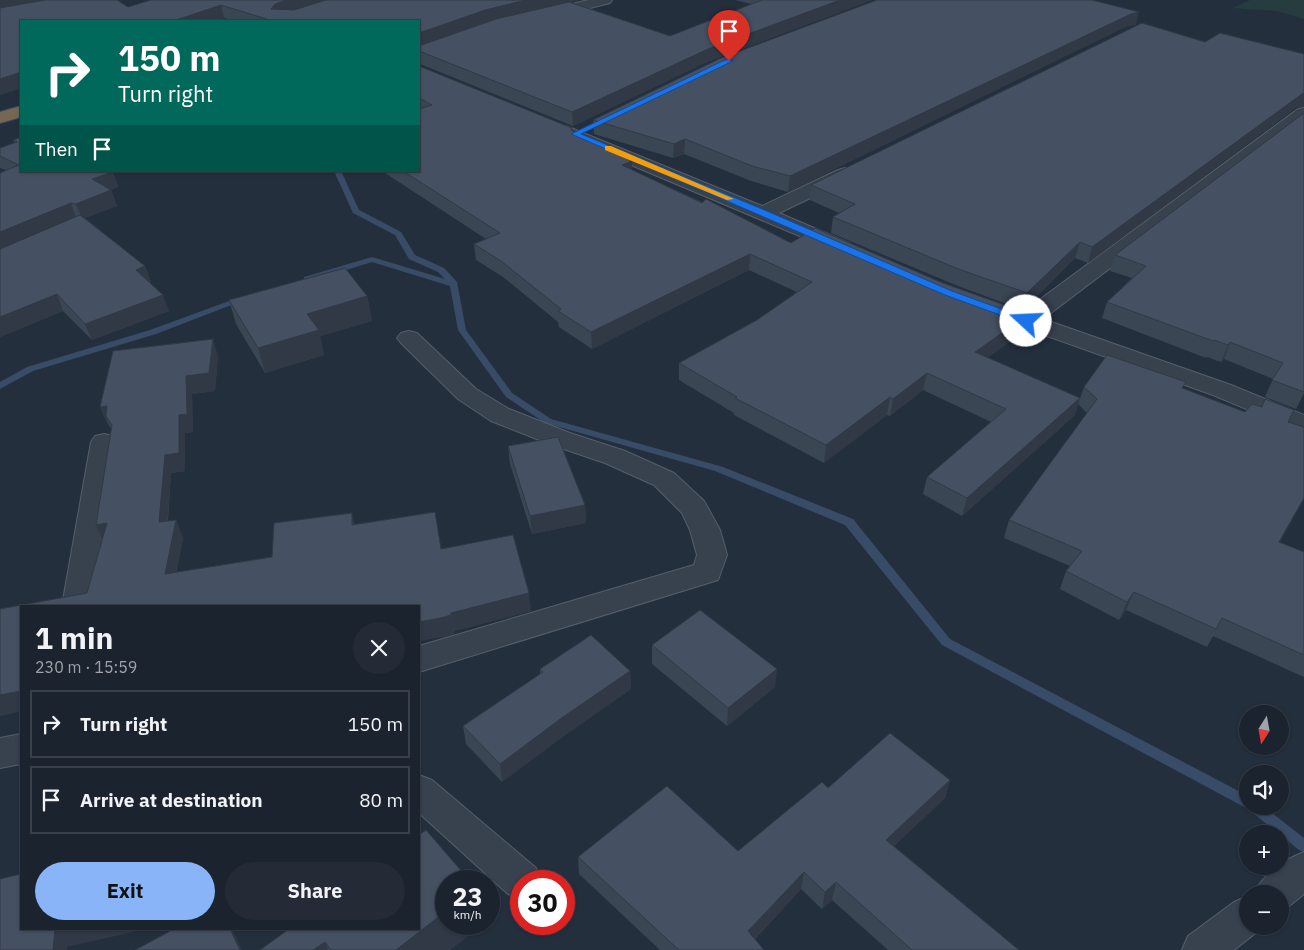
<!DOCTYPE html>
<meta charset="utf-8">
<style>
body{margin:0;font-family:"IBM Plex Sans",sans-serif;background:#242b36;color:#f1f3f6;height:100vh;display:flex;flex-direction:column;font-size:19px;white-space:nowrap}
*{box-sizing:border-box;margin:0}
p{font-size:16px;color:#a0a4aa}
.icon{flex:none;width:28px;height:28px;fill:none;stroke:currentColor;stroke-width:2;stroke-linecap:round;stroke-linejoin:round}
.map{position:relative;flex:1;overflow:hidden}
.panel{position:absolute;left:20px;top:605px;width:400px;height:325px;display:flex;flex-direction:column;background:#1b232e;border-radius:0px;box-shadow:0 1px 4px #0004,0 0 0 1px #39404a}
.panel>*{flex:none}
.hud{position:absolute;left:20px;top:20px;width:400px;height:152px;border-radius:0px;box-shadow:0 1px 4px #0004,0 0 0 1px #39404a;background:#00695c;color:#fff;overflow:hidden}
.needle{width:32px;rotate:191deg}
.controls{position:absolute;left:1239px;top:705px;display:grid;gap:10px}
.controls a{display:grid;place-items:center;width:50px;height:50px;border-radius:50%;background:#1b232e;box-shadow:0 1px 4px #0004,0 0 0 1px #39404a;font-size:25px}
.speed{position:absolute;left:435px;top:870px;display:flex;gap:10px;font-size:25px;font-weight:700;text-align:center}
.speed>*{display:grid;place-content:center;width:65px;height:65px;border-radius:50%;background:#1b232e;box-shadow:0 1px 4px #0004,0 0 0 1px #39404a;line-height:1}
.speed small{font-size:12px;font-weight:400}
.speed .limit{border:8px solid #d22;background:#fff;color:#111}
.pin{position:absolute;display:grid;place-items:center;width:42px;height:42px;color:#fff;margin:-51px -21px;border-radius:50% 50% 50% 0;rotate:-45deg;box-shadow:0 0 5px #0007}
.pin .icon{rotate:45deg}
.me{position:absolute;width:55px;margin:-28px;rotate:290deg;stroke-linejoin:round;filter:drop-shadow(0 0 4px #0008)}
.turn{display:flex;align-items:center;gap:18px;height:105px;padding:0 15px;font-size:22px}
.turn .icon{width:65px;height:65px;stroke-width:2.5}
.turn b{display:block;font-size:35px;line-height:42px}
.then{display:flex;align-items:center;height:48px;padding:0 15px;background:#0003;gap:10px;font-size:19px}
.round{display:grid;place-items:center;flex:none;width:52px;height:52px;border-radius:26px;background:#242b36}
.overview{display:flex;align-items:center;justify-content:space-between;height:85px;padding:0 15px}
h1{font-size:30px;font-weight:700;line-height:38px}
.primary-button{display:flex;gap:10px;margin-top:auto;padding:10px 15px}
.primary-button a{flex:1;height:58px;border-radius:30px;background:#8ab4f8;color:#111;font-size:20px;font-weight:700;line-height:58px;text-align:center}
.primary-button a+a{background:#242b36;color:#f1f3f6}
ul{padding:0;list-style:none}
li{display:flex;align-items:center;gap:15px;height:68px;margin:0 10px 8px;padding:0 5px;border:2px solid #39404a;border-radius:0px}
li div{flex:1}
li b{display:block;font-size:19px}
li em{font-style:normal}
.map>svg:first-child{display:block}
.green{fill:#263c3f}
.lines{fill:none;stroke-linecap:round;stroke-linejoin:round}
.stream{fill:#394c67;fill-rule:evenodd}
.street-casing{stroke:#565f6c;stroke-width:2}
.highway-casing{stroke:#434c59;stroke-width:2}
.street{fill:#38414e;fill-rule:evenodd}
.highway{fill:#746855;fill-rule:evenodd}
.wall{fill:#3b4654}
.shaded-wall{fill:#303945}
.building{fill:#455162;stroke:#303945}
.route{fill:#1a73e8;stroke:#114b97}
.slow{fill:#f59e0b}
</style>
<div class="map">
<svg width="1304" height="950" viewBox="0 0 1304 950">
<rect width="100%" height="100%" fill="#242f3e"/>
<path class="green" d="M1250 0H1304V19L1277 11 1233 8Z"/>
<g class="lines">
<path class="stream" d="M334 171H341L359 210 401 232 415 255 444 268 457 282 466 330 512 393 551 419 723 467 853 519 950 639 1248 796V806H1263L1304 838V852L1299 850 1248 809 942 645 845 525 715 471 545 423 506 397 458 330 450 286 372 262 310 281H304V277L372 257 445 279 438 272 409 259 395 235 353 213Z
M240 297H243L247 299 156 334 33 371 0 389V382L27 367 150 330Z"/>
<defs>
<path id="street" d="M588 0H612L610 3 546 19 541 18 539 15 541 12Z
M1304 108V121L1043 319 1231 385 1304 415V433L1213 395 968 308 965 303 968 298 976 296 1023 312 1298 109Z
M566 126 762 206 838 170 845 168 852 170 855 174 852 178 779 213 849 243 853 247 849 251 842 253 835 251 560 135 557 131 560 127Z
M409 331 417 333 476 389 509 409 570 433 625 451 674 473 704 501 720 530 727 555 718 580 419 672V646L694 565 697 555 690 530 682 513 654 485 605 463 552 445 491 421 458 399 401 343 397 338 401 333Z
M104 434 113 436 117 442 93 606H62L91 442 95 436Z
M21 734V764L0 768V738Z
M419 775 432 780 536 868 541 881H521V899L508 894 419 813Z
M1304 852V894L1288 907 1280 910V894H1254C1263 874 1284 860 1304 852Z
M1248 896V926H1263L1262 928 1234 950H1182L1188 936 1234 902Z"/>
<path id="highway" d="M21 106V117L0 123V112Z"/>
</defs>
<use href="#street" class="street-casing"/>
<use href="#highway" class="highway-casing"/>
<use href="#street" class="street"/>
<use href="#highway" class="highway"/>
</g>
<path class="wall" d="M0 0H117L128 7 151 0H579L570 2 670 36 751 4 735 0H872L707 62 573 126 420 64 419 65V51L431 56 419 51V21H235L224 18 214 21H21V88L0 95Z
M877 0 1136 25 1127 26 788 192 751 181 684 154 673 158 594 134 593 120Z
M1205 42 1304 54V107H1297L1088 263 1075 258 1023 310 958 286 831 233 833 217 839 213 810 200 811 185Z
M419 66 572 130 632 170 791 243 1016 323 1012 340 987 358 1080 398 1075 415 962 516 923 494 927 477 991 422 923 390 890 416 887 415 824 463 734 415V413L679 380V363L757 320 797 292 749 270 592 349 559 327 558 322 503 277 476 260 474 244 486 239 382 171H419Z
M1304 113V393L1296 409 1265 397 1273 379 1224 359 1221 362 1207 357 1206 358 1102 318 1107 302 1132 278 1110 271 1115 255Z
M13 140 113 172 118 187 111 190 117 206 85 218 145 266 151 282H150L169 311 92 340 63 311 0 337V173L6 170 0 168V148L14 143Z
M367 296 372 321 320 336 324 355 265 373 236 324 229 300Z
M218 356 215 391 192 394 193 432 185 433V471L171 473 168 521 176 520 183 538 176 572 272 557 352 513 354 525 441 549 531 611 454 631V634L444 637 21 606V711L0 716V609L87 593 102 538 96 525 111 429 109 425H108L100 407Z
M1084 387 1184 389 1245 412 1262 407 1265 399 1289 422 1280 543 1304 552V677L1213 636 1207 647 1126 610 1119 620 1060 589 1066 571 1070 566 1004 538 1009 520 1087 413 1078 404Z
M508 446 585 505 586 523 532 534 510 464Z
M652 645 775 687 727 726 652 664Z
M540 669 630 671 631 689 565 735 502 782 466 744 463 726 540 674Z
M950 780 945 798 894 846 1019 950H888L832 900 822 909 801 889 755 939 764 950H660L579 874 578 857 738 851 828 788Z
M446 924H483L450 950H260Z"/>
<path class="shaded-wall" d="M0 0H51L0 10Z
M286 0H326L277 16 271 9 275 4Z
M526 0H579L486 22 419 47V33L485 10Z
M840 0H872L707 62 573 126 572 112 708 49Z
M221 5 224 18 214 21H173Z
M1139 12 1136 25 1127 26 788 192 790 176 1131 14Z
M21 72V88L0 95V79Z
M1304 93V107H1297L1088 263 1092 247 1302 94Z
M685 139 684 154 673 158 674 144Z
M632 161V176L622 165Z
M113 172 118 187 98 195 92 179Z
M111 190 117 206 82 219 76 204Z
M71 203 76 218 0 251V232Z
M1080 242 1075 258 1023 310 1027 293Z
M750 254 749 270 592 349 591 332Z
M145 266 151 282 141 286 136 270Z
M57 294 63 311 0 337V317Z
M163 295 169 311 92 340 85 324Z
M367 296 372 321 320 336 324 355 265 373 258 348 307 314Z
M1013 308 1009 324 1003 317Z
M1016 323 1012 340 972 369 975 352Z
M213 339 218 356 215 391 192 394 193 432 185 433V471L171 473 166 540 159 522 165 455 179 415 186 376Z
M1230 342 1224 359 1221 362 1228 345Z
M927 373 923 390 890 416 893 399Z
M890 397 887 415 824 463 826 445Z
M1080 398 1075 415 962 516 967 498Z
M107 406 106 416 109 425H108L100 407Z
M1304 498V499L1270 560 1279 542Z
M585 505 586 523 532 534 530 516Z
M352 513 356 531 352 525Z
M176 520 183 538 173 592 165 574Z
M107 523 104 543 96 525Z
M1134 592 1126 610 1119 620 1127 602Z
M529 593 531 611 454 631 451 613Z
M451 615 454 634 444 637 419 641V622Z
M777 669 775 687 727 726 728 708Z
M630 671 631 689 565 735 502 782 500 764 563 717Z
M21 691V711L0 716V695Z
M950 780 945 798 882 857 886 840Z
M804 872 801 889 746 948 748 931Z
M836 882 832 900 822 909 825 892Z
M446 911V924H483L450 950H396Z
M59 929H146L67 947V950H53L55 930Z
M230 929H232L242 950H240Z
M325 942 328 950H313Z"/>
<path class="building" d="M45 0H117L128 7 151 0H286L275 4 271 9 294 10 326 0H526L485 10 419 33V21H273L221 5 173 21H21V72L0 79V8Z
M762 0H840L708 49 572 112 419 51V46L496 19 569 2 670 36Z
M877 0H1092L1139 12 1131 14 790 176 752 166 685 139 674 144 593 120 721 58Z
M1142 23 1205 42 1220 33 1304 54V93L1302 94 1092 247 1080 242 1027 293 961 270 833 217 855 204 811 185Z
M419 66 572 128 571 130 632 161 622 165 702 203 706 199 791 243 815 228 943 283 1013 308 1003 317 1016 323 975 352 1080 398 967 498 927 477 1006 409 927 373 893 399 890 397 826 445 735 398 737 397 679 363 757 320 812 282 750 254 591 332 558 311 561 309 501 261 474 244 500 233 403 171H419V109L432 105 419 98Z
M1304 113V392L1272 380 1283 363 1230 342 1228 345 1214 340 1213 341 1107 302 1146 266 1115 255Z
M21 137V171H112L113 172 92 179 111 190 76 204 71 203 0 232V173L19 165 0 156V148L17 142 13 140Z
M80 215 145 266 136 270 163 295 85 324 57 294 0 317V249Z
M345 268 367 296 307 314 319 330 258 348 229 300Z
M213 339 209 373 186 376 187 414 179 415V453L165 455 159 522 176 520 165 574 272 557 274 523 352 513V525L435 512 441 549 513 535 529 593 451 613V615L441 618 419 622V606H21V691L0 695V609L87 593 107 523 96 525 112 425 106 416 107 406 100 407 113 351Z
M1107 355 1186 382 1182 388 1245 412 1252 404 1262 407 1265 399 1294 410 1288 422 1304 427V498L1279 542 1304 552V655L1222 618 1216 629 1134 592 1127 602 1066 571 1082 551 1009 520 1097 399 1084 387Z
M558 437 585 505 530 516 508 446Z
M700 610 777 669 728 708 652 645Z
M591 635 630 671 563 717 500 764 463 726 543 672 540 669Z
M890 733 950 780 886 840 1019 950H912L836 882 825 892 804 872 748 931 764 950H679L578 857 667 786 738 851 822 782 828 788Z
M426 830 470 881H446V911L396 950H331L325 942 313 950H260L289 929H419V835Z
M21 874V929H59L55 930 53 950H0V879Z
M174 929H230L240 950H135Z"/>
<path class="route" d="M727 59 733 61 581 134 767 211 952 291 1029 319V323H1022L945 295 571 134Z"/>
<path class="slow" d="M605 146H611L734 199 727 200 605 150Z"/>
</svg>
<div class="controls">
<a><svg class="needle" viewBox="-14 -14 28 28"><path d="M0-13l5 13h-10z" fill="#e53935"/><path d="M0 13l5-13h-10z" fill="#a0a4aa"/></svg></a>
<a><svg class="icon" aria-label="sound" viewBox="0 0 24 24"><path d="M4 9h4l5-4v14l-5-4H4zM17 9q2 3 0 6"/></svg></a>
<a>+</a>
<a>−</a>
</div>
<div class="speed"><div>23<small>km/h</small></div><div class="limit">30</div></div>
<div class="pin" style="left:729px;top:61px;background:#d93025"><svg class="icon" aria-label="arrive" viewBox="0 0 24 24"><path d="M6 21V4h12l-3 4 3 4H6"/></svg></div>
<svg class="me" style="left:1026px;top:321px" viewBox="-20 -20 40 40"><circle r="19" fill="#fff"/><path d="M0-13L10 11 0 6-10 11z" fill="#1a73e8"/></svg>
<div class="hud">
<div class="turn"><svg class="icon" aria-label="right" viewBox="0 0 24 24"><path d="M7 20v-9h11M14 6l5 5-5 5"/></svg><div><b>150 m</b>Turn right</div></div>
<div class="then">Then<svg class="icon" aria-label="arrive" viewBox="0 0 24 24"><path d="M6 21V4h12l-3 4 3 4H6"/></svg></div>
</div>
<section class="panel">
<div class="overview"><div><h1>1 min</h1><p>230 m · 15:59</p></div><a class="round"><svg class="icon" aria-label="close" viewBox="0 0 24 24"><path d="M6 6l12 12M18 6L6 18"/></svg></a></div>
<ul>
<li><svg class="icon" aria-label="right" viewBox="0 0 24 24"><path d="M7 20v-9h11M14 6l5 5-5 5"/></svg><div><b>Turn right</b></div><em>150 m</em></li>
<li><svg class="icon" aria-label="arrive" viewBox="0 0 24 24"><path d="M6 21V4h12l-3 4 3 4H6"/></svg><div><b>Arrive at destination</b></div><em>80 m</em></li>
</ul>
<div class="primary-button"><a>Exit</a><a>Share</a></div>
</section>
</div>
